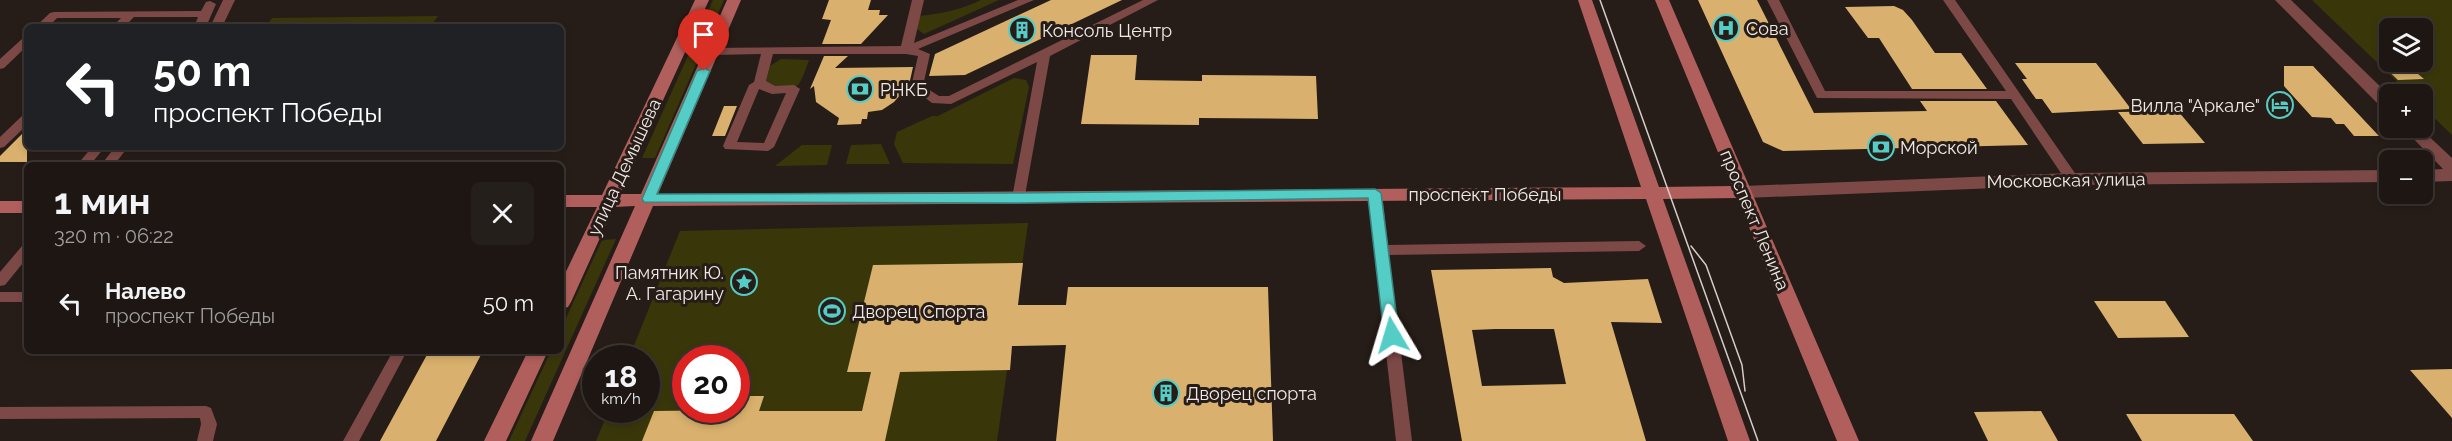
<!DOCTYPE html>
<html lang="ru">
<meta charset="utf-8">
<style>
body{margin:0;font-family:Raleway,sans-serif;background:#251f1b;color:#f1f3f6;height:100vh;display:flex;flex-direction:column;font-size:22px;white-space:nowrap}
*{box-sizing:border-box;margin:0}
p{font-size:20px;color:#a09f9f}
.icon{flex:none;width:33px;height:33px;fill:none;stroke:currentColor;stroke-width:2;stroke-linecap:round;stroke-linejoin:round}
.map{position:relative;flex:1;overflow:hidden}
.panel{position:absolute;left:24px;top:162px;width:540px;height:192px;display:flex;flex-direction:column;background:#1d1612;border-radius:9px;box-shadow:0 3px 9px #0003,0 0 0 2px #3b3532}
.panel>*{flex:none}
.top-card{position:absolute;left:24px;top:24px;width:540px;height:126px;border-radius:9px;box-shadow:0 3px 9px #0003,0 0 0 2px #3b3532;background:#202124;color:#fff;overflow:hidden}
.buttons{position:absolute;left:2379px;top:18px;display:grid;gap:12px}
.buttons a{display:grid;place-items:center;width:54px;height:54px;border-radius:9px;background:#1d1612;box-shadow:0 3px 9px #0003,0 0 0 2px #3b3532;font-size:30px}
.speed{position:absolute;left:582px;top:345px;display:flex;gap:12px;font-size:30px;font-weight:700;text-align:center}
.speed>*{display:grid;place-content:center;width:78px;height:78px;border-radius:50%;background:#1d1612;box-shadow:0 3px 9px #0003,0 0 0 2px #3b3532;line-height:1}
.speed small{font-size:15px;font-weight:400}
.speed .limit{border:9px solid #d22;background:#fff;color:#111}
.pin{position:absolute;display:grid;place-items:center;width:51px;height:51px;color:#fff;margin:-62px -26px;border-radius:50% 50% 50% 0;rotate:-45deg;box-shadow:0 0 6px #0007}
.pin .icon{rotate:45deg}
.me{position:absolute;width:66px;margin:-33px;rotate:353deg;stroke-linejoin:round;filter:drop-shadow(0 0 4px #0008)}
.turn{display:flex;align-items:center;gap:21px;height:126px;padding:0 30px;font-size:27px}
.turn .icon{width:78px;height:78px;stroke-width:2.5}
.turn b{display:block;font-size:42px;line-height:51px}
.round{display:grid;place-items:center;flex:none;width:63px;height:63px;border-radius:9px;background:#251f1b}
.summary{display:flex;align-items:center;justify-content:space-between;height:102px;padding:0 30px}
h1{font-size:36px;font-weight:700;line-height:45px}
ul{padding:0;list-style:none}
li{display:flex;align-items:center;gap:18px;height:78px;padding:0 30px}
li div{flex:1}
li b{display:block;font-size:22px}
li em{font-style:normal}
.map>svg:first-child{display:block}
.green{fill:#39370a;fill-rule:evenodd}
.building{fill:#d9b06d;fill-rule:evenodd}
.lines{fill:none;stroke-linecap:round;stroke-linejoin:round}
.lane{fill:#7d4947;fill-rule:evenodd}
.street{fill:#7d4947;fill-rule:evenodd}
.secondary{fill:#b15f5c;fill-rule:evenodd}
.tram{stroke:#d4cdc8;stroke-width:1.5}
.route{fill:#54cdc6;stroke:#378581;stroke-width:1.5}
.labels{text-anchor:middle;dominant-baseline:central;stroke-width:6;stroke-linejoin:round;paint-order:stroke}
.poi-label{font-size:18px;fill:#f0e9e5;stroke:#271d18;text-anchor:start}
.street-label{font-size:18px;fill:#f0e9e5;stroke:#271d18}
</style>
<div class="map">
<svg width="2452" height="441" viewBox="0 0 2452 441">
<rect width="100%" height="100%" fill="#271d18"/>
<path class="green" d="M713 0H724L655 158H642Z
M981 0H999L924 34 917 29 918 16C941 14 960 10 981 0Z
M2312 0H2452V135L2423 107 2422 94H2410ZM2390 28H2422V62H2390Z
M438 16 430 27H265L272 18Z
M781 59 809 60C797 93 800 90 765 85L770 66Z
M1014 78 1026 80 1029 87 1013 164 903 163 894 144 897 132 932 116H938Z
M881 144 890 164H846L851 145Z
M802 145H832L827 165 775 166Z
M1028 223 997 441H596L609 410H646V358H629L680 231ZM686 358H736V410H686Z
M616 239 525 441H509L551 351H561V329L602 240Z"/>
<path class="building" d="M829 0H871L868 10H880L879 15H888L861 44H822L831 20 822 19Z
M1051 0H1122L965 75 929 76 935 54Z
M1698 0H1757L1814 113 1927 111 1920 101H1996L2028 145 1783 151 1763 142Z
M1894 6 1903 10 1912 20 1935 53H1961L1987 89H1912L1879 38H1868L1845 7Z
M1091 55H1137L1135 80 1202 81V75L1316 76 1318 119 1199 118V125L1081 124Z
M824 56H848L835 68 913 67 909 85 894 102 882 110 868 112 867 119H862L861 124 837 125 839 118 816 102 814 86 810 89Z
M2379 62H2404L2424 79 2398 80Z
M2015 63H2096L2131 109 2052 113 2042 99H2036L2022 79H2027Z
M2284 66H2313L2379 136H2354L2344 124H2336L2331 118 2312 117 2284 86Z
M724 106H737L725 136H712Z
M2178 111 2205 143 2143 144 2118 112Z
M27 129V162H0V156Z
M1023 263 1018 305H1066L1068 287H1268L1273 441H1056L1066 345 1012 346 1010 370 900 372 885 441H642L654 411 736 410V396H764L759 411H862L871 372H847L873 265Z
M1551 268 1553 277 1564 283 1648 279 1662 323 1611 322 1646 441H1462L1431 270ZM1495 329H1554L1566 384 1482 386 1472 330Z
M2094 301H2165L2189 337 2118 338Z
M429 351H483L436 441H380Z
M2452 369V418L2410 370Z
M2041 411 2058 441H1988L1974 412Z
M2126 414H2234L2253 441H2142Z"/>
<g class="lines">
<path class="lane" d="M223 0H235L222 27H210Z
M912 0H924L914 43 1018 0H1034L918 49 930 54 923 86 939 96H949L1143 0H1158L1050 56 1024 201H1014L1012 198 1037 62 951 104 932 103 911 87 918 56 906 54H773L766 81 775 86 794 85 800 89 774 147 768 151 725 149 723 146 749 85 754 82 761 54 712 55 706 51 708 48 901 46ZM759 89 772 94 786 93 764 143 737 142Z
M1767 0H1779L1825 91H2006L1943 0H1955L2079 179 2077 182H2067L2011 99 1817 98Z
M210 1 216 4 206 27H194L198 17H134L124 27H112L121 18H57L48 27H35L50 13 54 12 201 11 206 2Z
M27 37V46L4 68 0 69V59L23 38Z
M27 114V125L4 147 0 148V137L23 115Z
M92 147H105L90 165H77Z
M115 147H128L114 165H101Z
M1375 189 1382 193 1388 245 1639 241 1646 246 1639 251 1389 255 1412 441H1396L1368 193Z
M27 244V258L5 285 0 286V272L22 246Z
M0 292H27V302H0Z
M393 351H407L359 441H343Z
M206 406 211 408 217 424 213 441H197L201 424 200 418 0 419V407Z"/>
<path class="street" d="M2275 0H2291L2390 96V111L2384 110Z
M2403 128H2420L2452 158V181L2422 182V170L2443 169Z
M2390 170V182L2072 185 1744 198 1738 196 1735 192 1738 188 1744 186 2072 173Z"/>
<path class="secondary" d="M695 0H709L620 194H641L727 0H741L658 194 1641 187 1578 0H1592L1659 187 1732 186 1655 0H1669L1859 441H1837L1737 198 1663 199 1750 441H1728L1646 199 653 206 553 441H531L635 206 614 207 571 302 568 307 561 309V282L597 207H561V195H602Z
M0 201H27V213H0Z
M528 351H548L506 441H484Z"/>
<path class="tram" d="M1600 0 1758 441
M1691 246 1706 265 1742 365 1745 391"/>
</g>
<path class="route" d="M704 68 710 71 657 194 1019 193 1375 189 1381 193 1399 335 1397 339H1386L1384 335 1368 198 1019 203 644 202 642 199 697 71Z"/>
<defs>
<symbol id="hospital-ring" viewBox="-11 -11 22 22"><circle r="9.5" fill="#271d18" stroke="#54cdc6" stroke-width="1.5"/><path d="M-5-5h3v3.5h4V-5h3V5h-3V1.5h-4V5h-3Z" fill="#54cdc6"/></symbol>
<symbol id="building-ring" viewBox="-11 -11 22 22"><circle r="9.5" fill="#271d18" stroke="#54cdc6" stroke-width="1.5"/><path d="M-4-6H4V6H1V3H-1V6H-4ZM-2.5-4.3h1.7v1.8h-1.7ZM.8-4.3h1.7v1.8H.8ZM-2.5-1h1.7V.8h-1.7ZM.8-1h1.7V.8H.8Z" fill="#54cdc6"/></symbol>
<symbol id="bank-ring" viewBox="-11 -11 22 22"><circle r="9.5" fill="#271d18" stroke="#54cdc6" stroke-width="1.5"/><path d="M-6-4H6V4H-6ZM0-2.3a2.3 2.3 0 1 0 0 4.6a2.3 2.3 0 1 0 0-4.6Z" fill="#54cdc6"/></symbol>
<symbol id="hotel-ring" viewBox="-11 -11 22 22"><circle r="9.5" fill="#271d18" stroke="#54cdc6" stroke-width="1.5"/><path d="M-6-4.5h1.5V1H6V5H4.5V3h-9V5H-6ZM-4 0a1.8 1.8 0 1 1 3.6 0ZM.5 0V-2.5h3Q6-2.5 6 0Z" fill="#54cdc6"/></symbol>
<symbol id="sight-ring" viewBox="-11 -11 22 22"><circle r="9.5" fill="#271d18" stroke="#54cdc6" stroke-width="1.5"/><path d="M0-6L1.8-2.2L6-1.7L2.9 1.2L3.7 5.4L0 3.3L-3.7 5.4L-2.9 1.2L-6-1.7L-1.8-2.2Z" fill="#54cdc6"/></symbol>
<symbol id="stadium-ring" viewBox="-11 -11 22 22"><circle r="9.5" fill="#271d18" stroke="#54cdc6" stroke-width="1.5"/><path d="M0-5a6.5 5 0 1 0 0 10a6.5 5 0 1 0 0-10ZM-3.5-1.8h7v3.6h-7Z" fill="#54cdc6"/></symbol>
</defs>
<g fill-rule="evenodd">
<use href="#hospital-ring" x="1711" y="13" width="30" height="30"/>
<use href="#building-ring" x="1007" y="15" width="30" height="30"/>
<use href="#bank-ring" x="845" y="74" width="30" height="30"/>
<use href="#hotel-ring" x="2265" y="90" width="30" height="30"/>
<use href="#bank-ring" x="1866" y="132" width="30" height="30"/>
<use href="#sight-ring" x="729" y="267" width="30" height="30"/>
<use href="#stadium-ring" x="817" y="296" width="30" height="30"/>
<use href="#building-ring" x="1151" y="378" width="30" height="30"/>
</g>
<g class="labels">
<g class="poi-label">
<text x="1746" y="28">Сова</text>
<text x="1042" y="30">Консоль Центр</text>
<text x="880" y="89">РНКБ</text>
<text x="2260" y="105" text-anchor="end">Вилла "Аркале"</text>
<text x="1900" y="147">Морской</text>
<text x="724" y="272" text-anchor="end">Памятник Ю.<tspan x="724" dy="21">А. Гагарину</tspan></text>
<text x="852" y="311">Дворец Спорта</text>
<text x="1186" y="393">Дворец спорта</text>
</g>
<g class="street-label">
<text transform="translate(624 167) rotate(-65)">улица Демышева</text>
<text transform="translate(2066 180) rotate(-1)">Московская улица</text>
<text x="1485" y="194">проспект Победы</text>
<text transform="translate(1755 220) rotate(67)">проспект Ленина</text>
</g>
</g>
</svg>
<div class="buttons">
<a><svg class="icon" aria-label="layers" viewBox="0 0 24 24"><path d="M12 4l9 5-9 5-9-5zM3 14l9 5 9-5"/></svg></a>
<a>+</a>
<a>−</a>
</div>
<div class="speed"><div>18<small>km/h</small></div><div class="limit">20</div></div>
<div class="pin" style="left:704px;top:71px;background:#d93025"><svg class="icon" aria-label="arrive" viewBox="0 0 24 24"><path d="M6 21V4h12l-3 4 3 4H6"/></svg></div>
<svg class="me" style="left:1392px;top:335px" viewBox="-20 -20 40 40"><path d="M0-17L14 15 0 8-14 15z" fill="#54cdc6" stroke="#fff" stroke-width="4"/></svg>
<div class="top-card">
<div class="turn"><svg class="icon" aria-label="left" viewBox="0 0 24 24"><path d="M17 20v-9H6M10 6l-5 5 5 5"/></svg><div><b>50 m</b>проспект Победы</div></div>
</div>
<section class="panel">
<div class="summary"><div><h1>1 мин</h1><p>320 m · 06:22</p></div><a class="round"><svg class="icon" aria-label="close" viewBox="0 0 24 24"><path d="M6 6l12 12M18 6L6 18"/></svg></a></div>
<ul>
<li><svg class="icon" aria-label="left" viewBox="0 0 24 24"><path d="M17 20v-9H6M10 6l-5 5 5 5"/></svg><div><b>Налево</b><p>проспект Победы</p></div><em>50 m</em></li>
</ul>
</section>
</div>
